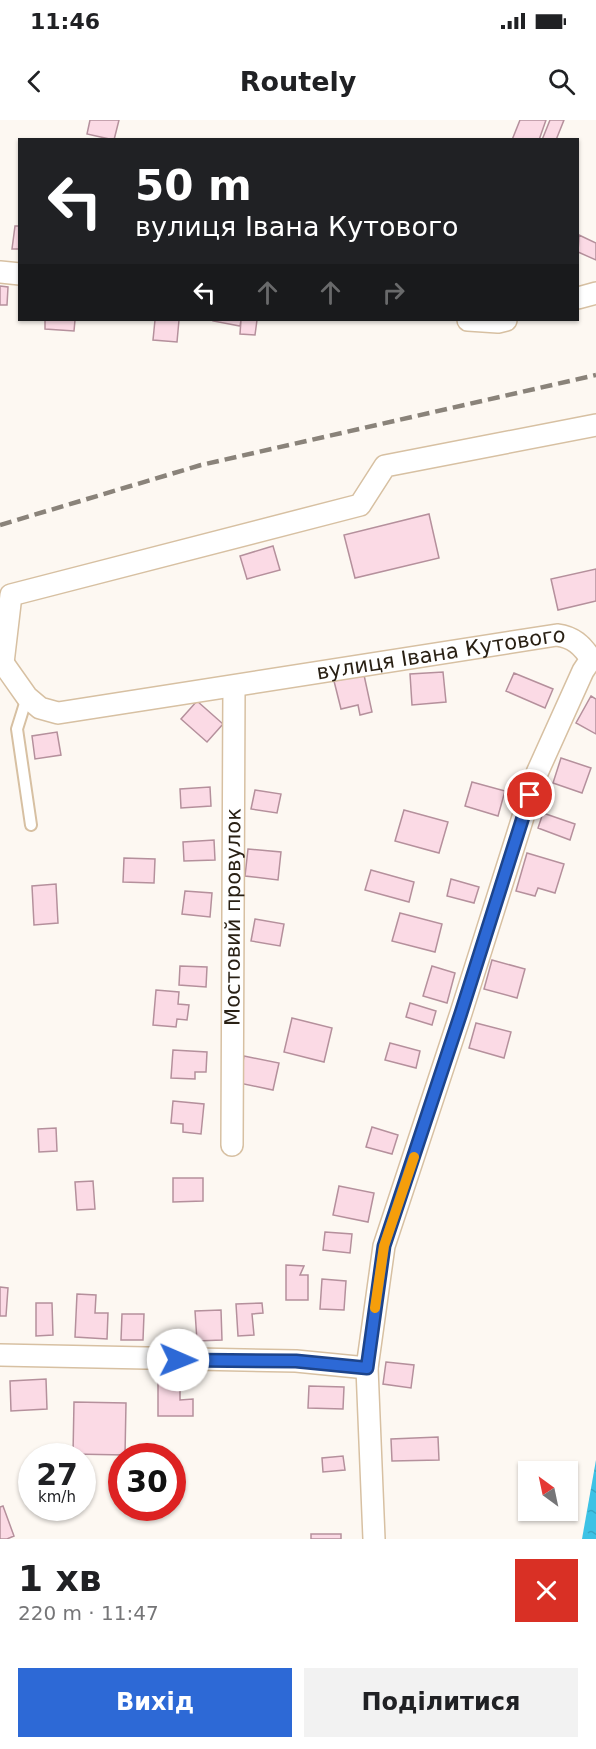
<!DOCTYPE html>
<html lang="uk">
<meta charset="utf-8">
<style>
body{margin:0;font-family:"DejaVu Sans",sans-serif;background:#f2f2f2;color:#202124;height:100vh;display:flex;flex-direction:column;font-size:22px;white-space:nowrap}
*{box-sizing:border-box;margin:0}
p{font-size:20px;color:#757577}
.icon{flex:none;width:33px;height:33px;fill:none;stroke:currentColor;stroke-width:2;stroke-linecap:round;stroke-linejoin:round}
.map{position:relative;height:1419px;overflow:hidden}
.side{display:flex;flex-direction:column;background:#fff;flex:1}
.side>*{flex:none}
.hud{position:absolute;left:18px;top:18px;width:561px;height:183px;border-radius:0px;box-shadow:0 2px 4px #0004;background:#202124;color:#fff;overflow:hidden}
.needle{width:39px;rotate:327deg}
.fabs{position:absolute;left:518px;top:1341px;display:grid;gap:12px}
.fabs a{display:grid;place-items:center;width:60px;height:60px;border-radius:0px;background:#fff;box-shadow:0 2px 4px #0004;font-size:30px}
.speed{position:absolute;left:18px;top:1323px;display:flex;gap:12px;font-size:30px;font-weight:700;text-align:center}
.speed>*{display:grid;place-content:center;width:78px;height:78px;border-radius:50%;background:#fff;box-shadow:0 2px 4px #0004;line-height:1}
.speed small{font-size:15px;font-weight:400}
.speed .limit{border:9px solid #d22;background:#fff;color:#111}
.pin{position:absolute;display:grid;place-items:center;width:51px;height:51px;color:#fff;margin:-26px;border:3px solid #fff;border-radius:50%;box-shadow:0 2px 6px #0007}
.me{position:absolute;width:66px;margin:-33px;rotate:91deg;stroke-linejoin:round;filter:drop-shadow(0 0 4px #0008)}
.turn{display:flex;align-items:center;gap:21px;height:126px;padding:0 18px;font-size:27px}
.turn .icon{width:78px;height:78px;stroke-width:2.5}
.turn b{display:block;font-size:42px;line-height:51px}
.lanes{display:flex;align-items:center;height:57px;padding:0 18px;background:#0003;justify-content:center;gap:30px;direction:ltr}
.lanes .off{opacity:.35}
.round{display:grid;place-items:center;flex:none;width:63px;height:63px;border-radius:0px;background:#f2f2f2}
.summary{display:flex;align-items:center;justify-content:space-between;height:102px;padding:0 18px}
h1{font-size:36px;font-weight:600;line-height:45px}
.primary-button{display:flex;gap:12px;margin-top:auto;padding:12px 18px}
.primary-button a{flex:1;height:69px;border-radius:0px;background:#2d69d6;color:#fff;font-size:24px;font-weight:600;line-height:69px;text-align:center}
.primary-button a+a{background:#f2f2f2;color:#202124}
.status{display:flex;justify-content:space-between;align-items:center;height:42px;padding:0 30px;background:#fff;direction:ltr}
.status svg{height:16px;fill:currentColor}
header{display:flex;justify-content:space-between;align-items:center;height:78px;padding:0 18px;background:#fff;font-size:27px;font-weight:600}
.map>svg:first-child{display:block}
.water{fill:url(#water-ripples)}
.building{fill:#fbdae5;stroke:#b5909c;stroke-width:1.5}
.lines{fill:none;stroke-linecap:round;stroke-linejoin:round}
.lane-casing{stroke:#d7c0a2;stroke-width:14}
.street-casing{stroke:#d7c0a2;stroke-width:24}
.lane{stroke:#fff;stroke-width:10}
.street{stroke:#fff;stroke-width:21}
.rail{stroke:#8a837a;stroke-width:4.5;stroke-dasharray:12 6;stroke-linecap:butt}
.route-casing{stroke:#1d448b;stroke-width:15}
.route{stroke:#2d69d6;stroke-width:10}
.slow{stroke:#f59e0b;stroke-width:10}
.labels{text-anchor:middle;dominant-baseline:central;stroke-width:5;stroke-linejoin:round;paint-order:stroke}
.street-label{font-size:21px;fill:#292014;stroke:#fff}
</style>
<div class="status"><b>11:46</b><svg viewBox="0 0 49 12"><path d="M0 12V9h3v3zM5 12V6h3v6zM10 12V3h3v9zM15 12V0h3v12zM26 1h20v11H26zM47 4h2v5h-2z"/></svg></div>
<header><svg class="icon" aria-label="back" viewBox="0 0 24 24"><path d="M15 5l-7 7 7 7"/></svg>Routely<svg class="icon" aria-label="search" viewBox="0 0 24 24"><circle cx="10" cy="10" r="6"/><path d="M15 15l6 6"/></svg></header>
<div class="map">
<svg width="596" height="1419" viewBox="0 0 596 1419">
<defs>
<pattern id="water-ripples" width="26" height="14" patternUnits="userSpaceOnUse" patternTransform="scale(1.5)"><rect width="26" height="14" fill="#3dc2e5"/><path d="M2 4q2-2 4 0t4 0M15 11q2-2 4 0t4 0" fill="none" stroke="#36a6c4"/></pattern>
</defs>
<rect width="100%" height="100%" fill="#fdf8f2"/>
<path class="water" d="M596 1340V1419H582Z"/>
<path class="building" d="M90 0H119L114 20 87 14Z
M520 0H546L539 20H512Z
M550 0H564L556 20H542Z
M15 106H20V129H12Z
M579 115 596 123V140L578 132Z
M0 166 8 167 7 185H0Z
M45 200H75L74 211 45 209Z
M155 200H179L177 222 153 220Z
M213 200H241L240 206 213 201Z
M241 200H257L255 215 240 214Z
M429 394 439 438 355 458 344 415Z
M273 426 280 450 247 459 240 436Z
M596 449V481L558 490 551 459Z
M443 552 446 582 412 585 410 554Z
M514 553 553 569 545 588 506 571Z
M364 555 372 592 360 595 358 585 341 589 334 561Z
M591 576 596 579V614L576 603Z
M197 581 223 604 207 622 181 599Z
M57 612 61 635 35 639 32 616Z
M561 638 591 648 582 673 553 663Z
M472 662 505 671 498 696 465 686Z
M210 667 211 686 181 688 180 669Z
M255 670 281 674 277 693 251 689Z
M404 690 448 702 439 733 395 721Z
M543 693 575 704 570 720 538 708Z
M214 720 215 740 184 741 183 722Z
M248 729 281 732 278 760 245 756Z
M527 733 564 744 555 773 538 768 535 776 516 771Z
M124 738 155 739 154 763 123 762Z
M371 750 414 762 409 782 365 770Z
M451 759 479 767 474 783 447 776Z
M56 764 58 803 34 805 32 766Z
M185 771 212 773 210 797 182 794Z
M400 793 442 804 435 832 392 821Z
M255 799 284 804 280 826 251 821Z
M492 840 525 849 517 878 484 869Z
M180 846 207 847 206 867 179 865Z
M432 846 455 853 447 883 423 876Z
M156 870 179 872 178 884 189 885 187 900 177 899 176 907 153 905Z
M410 883 436 891 432 905 406 897Z
M292 898 332 908 324 942 284 932Z
M476 903 511 912 504 938 469 928Z
M390 923 420 931 416 948 385 940Z
M173 930 207 932 206 952H195V959L171 958Z
M244 936 279 943 273 970 239 963Z
M173 981 204 984 201 1014 183 1012V1004L171 1003Z
M372 1007 398 1015 392 1034 366 1027Z
M56 1008 57 1031 39 1032 38 1009Z
M173 1058H203V1081L173 1082Z
M93 1061 95 1089 77 1090 75 1062Z
M339 1066 374 1073 368 1102 333 1095Z
M325 1112 352 1114 350 1133 323 1130Z
M286 1145 304 1146 300 1155H308V1180H286Z
M322 1159 346 1161 344 1190 320 1189Z
M0 1167 8 1168 6 1196H0Z
M77 1174 96 1175 95 1193H108L107 1219 75 1217Z
M36 1183H52L53 1215 36 1216Z
M262 1183 263 1193 252 1194 254 1215 238 1216 236 1184Z
M221 1190 222 1220 197 1221 195 1191Z
M122 1194H144L143 1220H121Z
M386 1242 414 1245 411 1268 383 1264Z
M46 1259 47 1289 11 1291 10 1261Z
M158 1262H180V1280L193 1279V1296H158Z
M309 1266 344 1267 343 1289 308 1288Z
M74 1282 126 1283 125 1335 73 1334Z
M438 1317 439 1340 392 1341 391 1319Z
M343 1336 345 1350 323 1352 322 1338Z
M3 1386 14 1416 7 1419H0V1387Z
M311 1414H341V1419H311Z"/>
<g class="lines">
<defs>
<path id="lane" d="M27 577 17 609 31 705"/>
<g id="street">
<path d="M0 152 20 154"/>
<path d="M578 178 596 173"/>
<path d="M468 200 498 202 506 200"/>
<path id="s1" d="M3 543 27 577 40 588 58 593 557 515C573 517 582 525 591 539L583 551 537 653 461 893 384 1126 367 1248 374 1419"/>
<path d="M0 544 3 543 11 475 360 385 385 346 596 305"/>
<path id="s2" d="M232 1025 234 567"/>
<path d="M0 1235 296 1241 367 1248"/>
</g>
</defs>
<use href="#lane" class="lane-casing"/>
<use href="#street" class="street-casing"/>
<use href="#lane" class="lane"/>
<use href="#street" class="street"/>
<path class="rail" d="M0 405 201 345 596 255"/>
</g>
<g class="lines">
<defs>
<path id="route" d="M178 1240 296 1241 367 1248 384 1126 461 893 530 675"/>
</defs>
<use href="#route" class="route-casing"/>
<use href="#route" class="route"/>
<path class="slow" d="M375 1188 384 1126 414 1037"/>
</g>
<g class="labels">
<g class="street-label">
<text stroke="none"><textPath href="#s1" startOffset="465">вулиця Івана Кутового</textPath></text>
<text stroke="none"><textPath href="#s2" startOffset="228">Мостовий провулок</textPath></text>
</g>
</g>
</svg>
<div class="fabs">
<a><svg class="needle" viewBox="-14 -14 28 28"><path d="M0-13l5 13h-10z" fill="#e53935"/><path d="M0 13l5-13h-10z" fill="#757577"/></svg></a>
</div>
<div class="speed"><div>27<small>km/h</small></div><div class="limit">30</div></div>
<div class="pin" style="left:530px;top:675px;background:#d93025"><svg class="icon" aria-label="arrive" viewBox="0 0 24 24"><path d="M6 21V4h12l-3 4 3 4H6"/></svg></div>
<svg class="me" style="left:178px;top:1240px" viewBox="-20 -20 40 40"><circle r="19" fill="#fff"/><path d="M0-13L10 11 0 6-10 11z" fill="#2d69d6"/></svg>
<div class="hud">
<div class="turn"><svg class="icon" aria-label="left" viewBox="0 0 24 24"><path d="M17 20v-9H6M10 6l-5 5 5 5"/></svg><div><b>50 m</b>вулиця Івана Кутового</div></div>
<div class="lanes"><svg class="icon" aria-label="left" viewBox="0 0 24 24"><path d="M17 20v-9H6M10 6l-5 5 5 5"/></svg><svg class="icon off" aria-label="ahead" viewBox="0 0 24 24"><path d="M12 20V5M6 11l6-6 6 6"/></svg><svg class="icon off" aria-label="ahead" viewBox="0 0 24 24"><path d="M12 20V5M6 11l6-6 6 6"/></svg><svg class="icon off" aria-label="right" viewBox="0 0 24 24"><path d="M7 20v-9h11M14 6l5 5-5 5"/></svg></div>
</div>
</div>
<section class="side">
<div class="summary"><div><h1>1 хв</h1><p>220 m · 11:47</p></div><a class="round" style="background:#d93025;color:#fff"><svg class="icon" aria-label="close" viewBox="0 0 24 24"><path d="M6 6l12 12M18 6L6 18"/></svg></a></div>
<div class="primary-button"><a>Вихід</a><a>Поділитися</a></div>
</section>
